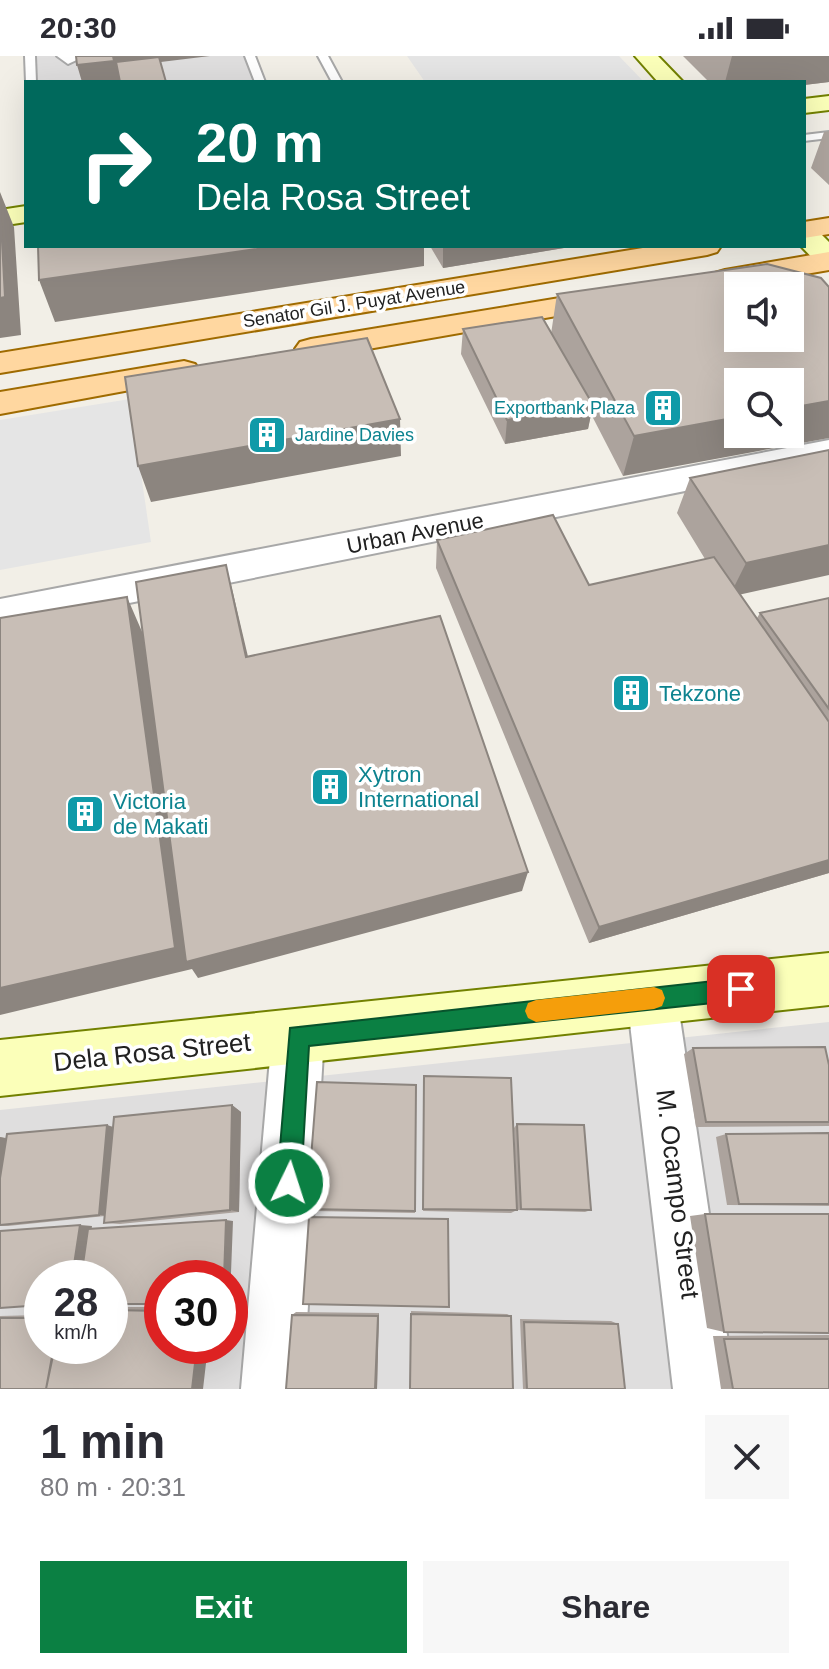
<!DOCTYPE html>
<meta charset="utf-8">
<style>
body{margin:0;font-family:Helvetica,sans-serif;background:#f7f7f7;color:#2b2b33;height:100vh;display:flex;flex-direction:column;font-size:30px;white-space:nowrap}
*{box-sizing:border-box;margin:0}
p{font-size:26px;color:#7c7c81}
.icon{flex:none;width:44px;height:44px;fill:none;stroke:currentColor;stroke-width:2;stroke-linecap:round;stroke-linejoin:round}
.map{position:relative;height:1333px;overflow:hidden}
.drawer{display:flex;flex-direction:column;background:#fff;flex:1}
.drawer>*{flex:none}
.banner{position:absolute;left:24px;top:24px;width:782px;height:168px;border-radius:0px;box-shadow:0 8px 32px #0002;background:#00695c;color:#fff;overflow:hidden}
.buttons{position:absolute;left:724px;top:216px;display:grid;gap:16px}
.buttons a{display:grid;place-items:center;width:80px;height:80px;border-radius:0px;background:#fff;box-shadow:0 8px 32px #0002;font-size:40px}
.speed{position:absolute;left:24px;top:1204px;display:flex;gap:16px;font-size:40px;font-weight:700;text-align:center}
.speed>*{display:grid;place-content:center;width:104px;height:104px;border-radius:50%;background:#fff;box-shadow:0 8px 32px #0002;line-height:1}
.speed small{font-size:20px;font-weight:400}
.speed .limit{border:12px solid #d22;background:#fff;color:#111}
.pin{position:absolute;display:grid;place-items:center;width:68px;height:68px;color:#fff;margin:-34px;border-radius:16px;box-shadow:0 4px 12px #0006}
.me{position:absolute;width:88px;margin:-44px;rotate:4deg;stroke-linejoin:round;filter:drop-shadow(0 0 6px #0008)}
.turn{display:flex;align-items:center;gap:28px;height:168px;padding:0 40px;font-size:36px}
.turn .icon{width:104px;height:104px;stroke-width:2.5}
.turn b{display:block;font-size:56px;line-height:68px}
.round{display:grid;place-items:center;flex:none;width:84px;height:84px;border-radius:0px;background:#f7f7f7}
.headline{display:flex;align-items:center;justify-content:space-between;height:136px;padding:0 40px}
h1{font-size:48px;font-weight:700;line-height:60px}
.primary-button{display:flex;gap:16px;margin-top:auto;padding:16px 40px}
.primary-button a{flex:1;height:92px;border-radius:0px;background:#0b8043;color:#fff;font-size:32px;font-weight:700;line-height:92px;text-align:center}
.primary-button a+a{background:#f7f7f7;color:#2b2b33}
.status{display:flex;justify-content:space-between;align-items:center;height:56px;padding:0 40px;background:#fff;direction:ltr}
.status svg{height:22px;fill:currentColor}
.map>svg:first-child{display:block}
.residential{fill:#dfdede;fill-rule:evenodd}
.parking{fill:#e5e5e5}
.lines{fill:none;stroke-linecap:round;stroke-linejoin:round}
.lane-casing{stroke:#a8a8a8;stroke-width:4}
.street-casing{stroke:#a8a8a8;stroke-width:4}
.secondary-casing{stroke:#728100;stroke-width:4}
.primary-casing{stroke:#9f6b00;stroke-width:4}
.lane{fill:#fff;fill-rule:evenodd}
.street{fill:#fff;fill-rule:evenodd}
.secondary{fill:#fbffb9;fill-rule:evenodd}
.primary{fill:#ffd7a0;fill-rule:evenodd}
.wall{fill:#aca39d}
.shaded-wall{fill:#8c857f}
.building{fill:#c8beb6;stroke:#8c857f;stroke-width:2;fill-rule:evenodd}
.route{fill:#0b8043;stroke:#07532c;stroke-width:2}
.slow{fill:#f59e0b}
.labels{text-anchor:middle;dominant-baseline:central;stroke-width:7;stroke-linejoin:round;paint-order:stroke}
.far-street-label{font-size:18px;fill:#212121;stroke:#fff}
.far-culture-label{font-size:18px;fill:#0d838f;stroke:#fff;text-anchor:end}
.street-label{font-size:22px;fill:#212121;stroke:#fff}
.culture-label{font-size:22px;fill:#0d838f;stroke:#fff;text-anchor:start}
.near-street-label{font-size:26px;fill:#212121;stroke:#fff}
</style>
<div class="status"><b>20:30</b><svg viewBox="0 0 49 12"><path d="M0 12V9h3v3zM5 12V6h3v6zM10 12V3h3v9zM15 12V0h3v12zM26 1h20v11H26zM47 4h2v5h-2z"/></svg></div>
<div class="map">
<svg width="829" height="1333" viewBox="0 0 829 1333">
<rect width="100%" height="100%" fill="#f2efe7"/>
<path class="residential" d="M34 0H245L254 26H37Z
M829 966V1333H0V1054ZM42 1222H110V1290H42ZM162 1222H230V1290H162Z"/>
<path class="parking" d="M407 0H619L644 26H425Z
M130 343 151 486 0 514V364Z"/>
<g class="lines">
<defs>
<path id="lane" d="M25 0H35L36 26H26Z
M57 0H85L68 8Z
M245 0H255L265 26H255Z
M318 0H328L342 26H332Z
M829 76V82L804 85V79Z"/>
<path id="street" d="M829 384V406L0 573V543Z
M652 917 670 924 677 942 735 1333H673L627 942 634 924Z
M298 954 316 962 324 980 303 1333H241L272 980 280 962Z"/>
<path id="secondary" d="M635 0H658L683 26H658Z
M829 40V54L804 57V43Z
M26 150V166L0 170V154Z
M804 169 814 171 829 186V212L819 209 801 190H804Z
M829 897V949L0 1040V984Z"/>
<path id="primary" d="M829 162V178L804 182V166Z
M655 190H721L717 196 707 199 0 317V297Z
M829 196V214L725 232 715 229 710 223 715 217 725 214Z
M614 233 625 236 629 242 625 248 311 303 300 300 295 293 300 286 311 283Z
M184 305 195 308 200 315 195 322 0 358V336Z"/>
</defs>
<use href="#lane" class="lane-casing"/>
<use href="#street" class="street-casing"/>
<use href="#secondary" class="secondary-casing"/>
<use href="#primary" class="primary-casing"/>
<use href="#lane" class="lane"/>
<use href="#street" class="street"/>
<use href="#secondary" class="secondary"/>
<use href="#primary" class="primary"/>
</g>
<path class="wall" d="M683 0H829V26L804 29V26H709Z
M829 75V129L811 112 824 76Z
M430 190H576L443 212Z
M767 208 623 420 591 358 588 373 505 388 461 298 463 273 551 278 557 238Z
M829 394 740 539 757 562 760 557 829 542V817L589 887 436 512 437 484 589 529 705 503 677 457 690 422Z
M693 992 829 1009V1070L696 1071 684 998Z
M416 1029 415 1157 313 1155 307 1153Z
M424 1030 517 1154 511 1157 423 1155Z
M232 1049 241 1056 239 1156 120 1168 104 1167 105 1160 8 1170H0V1081L6 1082 107 1069 113 1071Z
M517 1068 591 1154 585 1156 517 1154 514 1072Z
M829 1077V1150L727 1149 716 1081 726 1078Z
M705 1158 724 1276 707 1272 690 1160Z
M110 1251H162V1290L0 1333V1260L42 1259V1290H110Z
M411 1255 507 1258 511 1260 410 1333Z
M296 1256 379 1257 377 1333 292 1259Z
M520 1263 611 1265 618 1268 625 1333H523Z
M829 1279V1333H721L713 1280Z"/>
<path class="shaded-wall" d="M113 0H210L128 10 131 26H82L77 9Z
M732 0H829V26L804 29V26H725Z
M0 136 14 171 21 279 0 282Z
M278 190H424V210L55 266 39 224Z
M443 190H576L443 212Z
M829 345V382L623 420 634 380 738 361V378H790V352Z
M593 349 588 373 505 388 507 364Z
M400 363 401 400 151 446 138 410Z
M829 489V519L729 541 746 507Z
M226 509 233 537 254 626 246 601Z
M127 541 143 578 528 816 522 835 198 922 192 913 0 959V932Z
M829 804V817L589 887 599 871Z
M232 1049 241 1056 239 1156 230 1154Z
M107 1069 118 1073 110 1160 99 1159Z
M0 1081 9 1083 0 1144Z
M226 1164 233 1165 230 1243V1222H224Z
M80 1169 92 1170 85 1222H72Z
M379 1257 377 1333H375L378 1260Z
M197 1290H208L203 1333H192Z"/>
<path class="building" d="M76 0H113L114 5 77 9Z
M159 1 166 26H120L116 6Z
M0 148 5 241 0 242Z
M38 190H278L39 224Z
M767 208 821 222 829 231V345L790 352V326H738V361L634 380 557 238ZM738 230H790V282H738Z
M542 261 593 349 507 364 463 273Z
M367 282 400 363 138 410 125 321Z
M829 394V489L746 507 690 422Z
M553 459 589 529 714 501 829 666V804L599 871 437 484Z
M226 509 246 601 440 560 528 816 186 906 136 526Z
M127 541 175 892 0 932V562Z
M829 542V653L760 557Z
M825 991 829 1009V1066H706L693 992Z
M424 1020 511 1022 517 1154 423 1153Z
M317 1026 416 1029 415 1155 307 1153Z
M232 1049 230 1154 104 1167 114 1061Z
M517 1068 584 1069 591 1154 521 1153Z
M107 1069 99 1159 0 1169V1122L7 1078Z
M829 1077V1148H739L726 1078Z
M705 1158H829V1277L724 1276Z
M309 1161 448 1163 449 1251 303 1248Z
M226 1164 224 1222H162V1248H110V1222H81L88 1173Z
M80 1169 72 1222H42V1249L0 1252V1175Z
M110 1254 162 1255V1290H197L192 1333H46L55 1290H110Z
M411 1258 511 1260 513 1333H410Z
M292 1259 378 1260 375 1333H286Z
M0 1262H42V1290H54L46 1333H0Z
M524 1266 618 1268 625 1333H527Z
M724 1283H829V1333H733Z"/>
<path class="route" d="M741 922 748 925 752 933 748 941 741 944 309 990 301 1127 297 1135 289 1139 280 1135 277 1127 290 972Z"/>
<path class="slow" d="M654 931 662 934 665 942 662 950 654 953 536 966 528 962 525 955 528 947 536 944Z"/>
<defs>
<symbol id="building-square" viewBox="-11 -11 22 22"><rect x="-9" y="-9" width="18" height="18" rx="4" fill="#0f9aa8" stroke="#fff"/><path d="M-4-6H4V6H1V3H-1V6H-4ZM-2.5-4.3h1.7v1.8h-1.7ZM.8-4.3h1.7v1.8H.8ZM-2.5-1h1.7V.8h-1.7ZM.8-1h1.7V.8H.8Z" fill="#fff"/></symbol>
</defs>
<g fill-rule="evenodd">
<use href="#building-square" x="641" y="330" width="44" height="44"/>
<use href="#building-square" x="245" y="357" width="44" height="44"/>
<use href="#building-square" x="609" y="615" width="44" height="44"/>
<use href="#building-square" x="308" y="709" width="44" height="44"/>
<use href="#building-square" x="63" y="736" width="44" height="44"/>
</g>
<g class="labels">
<g class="far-street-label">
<text transform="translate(354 248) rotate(-9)">Senator Gil J. Puyat Avenue</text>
</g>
<g class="far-culture-label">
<text x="635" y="352">Exportbank Plaza</text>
<text x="295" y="379" text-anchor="start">Jardine Davies</text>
</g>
<g class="street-label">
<text transform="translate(415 477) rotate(-11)">Urban Avenue</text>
</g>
<g class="culture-label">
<text x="659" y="637">Tekzone</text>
<text x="358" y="718">Xytron<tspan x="358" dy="25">International</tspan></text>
<text x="113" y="745">Victoria<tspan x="113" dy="25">de Makati</tspan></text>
</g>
<g class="near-street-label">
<text transform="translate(152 996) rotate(-6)">Dela Rosa Street</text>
<text transform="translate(678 1138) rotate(83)">M. Ocampo Street</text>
</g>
</g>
</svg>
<div class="buttons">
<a><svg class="icon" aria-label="sound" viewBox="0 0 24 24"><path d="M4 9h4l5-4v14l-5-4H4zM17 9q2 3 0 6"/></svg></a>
<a><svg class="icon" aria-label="search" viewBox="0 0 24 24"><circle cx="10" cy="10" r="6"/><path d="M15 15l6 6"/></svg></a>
</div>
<div class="speed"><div>28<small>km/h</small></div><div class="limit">30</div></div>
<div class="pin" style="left:741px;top:933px;background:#d93025"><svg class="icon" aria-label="arrive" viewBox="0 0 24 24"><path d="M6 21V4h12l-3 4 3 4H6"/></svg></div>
<svg class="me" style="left:289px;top:1127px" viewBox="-20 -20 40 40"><circle r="17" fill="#0b8043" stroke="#fff" stroke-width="3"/><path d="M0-11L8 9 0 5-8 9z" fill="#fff"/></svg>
<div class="banner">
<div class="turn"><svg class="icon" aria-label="right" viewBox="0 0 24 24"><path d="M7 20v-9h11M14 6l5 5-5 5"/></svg><div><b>20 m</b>Dela Rosa Street</div></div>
</div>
</div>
<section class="drawer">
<div class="headline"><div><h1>1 min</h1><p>80 m · 20:31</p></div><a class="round"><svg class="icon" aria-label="close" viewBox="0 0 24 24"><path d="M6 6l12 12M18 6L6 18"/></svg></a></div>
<div class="primary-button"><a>Exit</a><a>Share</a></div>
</section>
